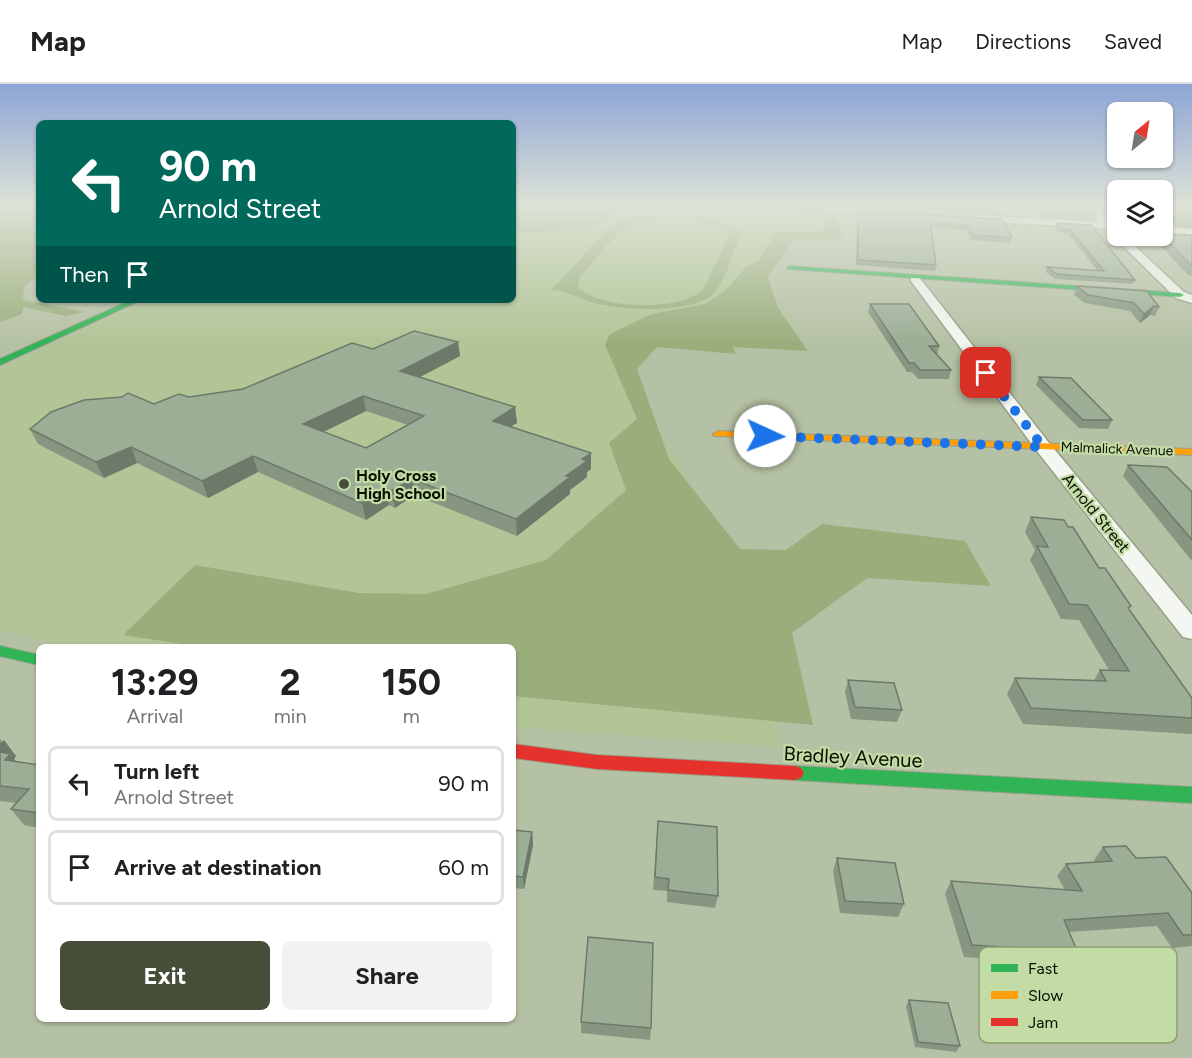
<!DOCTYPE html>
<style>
body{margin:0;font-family:Figtree,sans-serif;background:#f2f2f2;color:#202124;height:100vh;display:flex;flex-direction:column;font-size:22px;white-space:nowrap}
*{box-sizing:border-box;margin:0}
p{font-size:20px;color:#757577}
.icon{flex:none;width:33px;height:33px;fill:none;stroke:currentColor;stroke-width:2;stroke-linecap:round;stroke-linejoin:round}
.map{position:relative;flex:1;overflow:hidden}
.details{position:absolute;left:36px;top:560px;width:480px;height:378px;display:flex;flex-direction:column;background:#fff;border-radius:9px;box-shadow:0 2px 4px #0004}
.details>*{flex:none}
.banner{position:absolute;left:36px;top:36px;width:480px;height:183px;border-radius:9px;box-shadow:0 2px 4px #0004;background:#00695c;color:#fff;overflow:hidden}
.needle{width:39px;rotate:30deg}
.fabs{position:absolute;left:1107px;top:18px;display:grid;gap:12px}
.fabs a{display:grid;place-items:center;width:66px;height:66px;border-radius:9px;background:#fff;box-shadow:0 2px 4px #0004;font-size:30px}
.pin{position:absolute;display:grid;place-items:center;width:51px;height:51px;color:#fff;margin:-26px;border-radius:12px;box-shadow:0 3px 9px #0006}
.me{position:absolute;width:66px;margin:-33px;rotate:92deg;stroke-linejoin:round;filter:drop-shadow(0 0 4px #0008)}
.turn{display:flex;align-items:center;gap:21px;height:126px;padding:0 24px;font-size:27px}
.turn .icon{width:78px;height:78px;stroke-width:2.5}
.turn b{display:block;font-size:42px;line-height:51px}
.then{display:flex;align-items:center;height:57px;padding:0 24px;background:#0003;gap:12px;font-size:22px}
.eta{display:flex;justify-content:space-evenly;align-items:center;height:102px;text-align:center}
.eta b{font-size:36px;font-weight:700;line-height:42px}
.button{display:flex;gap:12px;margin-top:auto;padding:12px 24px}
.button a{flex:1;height:69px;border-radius:9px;background:#454e39;color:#fff;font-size:24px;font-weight:700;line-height:69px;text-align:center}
.button a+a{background:#f2f2f2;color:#202124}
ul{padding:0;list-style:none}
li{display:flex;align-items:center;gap:18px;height:75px;margin:0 12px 9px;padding:0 12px;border:3px solid #e0e0e0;border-radius:9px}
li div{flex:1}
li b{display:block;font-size:22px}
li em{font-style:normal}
header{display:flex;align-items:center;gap:36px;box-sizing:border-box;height:84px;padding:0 30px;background:#fff;border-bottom:2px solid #e0e0e0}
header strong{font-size:28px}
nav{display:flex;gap:33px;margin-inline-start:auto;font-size:21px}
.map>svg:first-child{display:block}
.built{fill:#b1c596}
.green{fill:#9aae7c;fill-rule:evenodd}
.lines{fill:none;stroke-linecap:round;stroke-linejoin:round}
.lane-casing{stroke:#96a088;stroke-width:2}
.street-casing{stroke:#96a088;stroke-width:3}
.fast-casing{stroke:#96a088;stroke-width:2}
.slow-casing{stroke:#96a088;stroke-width:2}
.jam-casing{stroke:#96a088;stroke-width:2}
.lane{fill:#f4f6f1;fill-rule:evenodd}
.street{fill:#f4f6f1;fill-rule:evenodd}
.fast{fill:#30b455;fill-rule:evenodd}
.slow{fill:#ff9f0a;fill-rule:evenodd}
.jam{fill:#e5322d;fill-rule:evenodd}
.wall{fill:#869681;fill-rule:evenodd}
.shaded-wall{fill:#6d7a69}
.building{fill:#9cae96;stroke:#6d7a69;stroke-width:1.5;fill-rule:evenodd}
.route{stroke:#1a73e8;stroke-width:10;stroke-dasharray:0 18}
.poi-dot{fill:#454e39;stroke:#c3dba4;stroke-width:2}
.labels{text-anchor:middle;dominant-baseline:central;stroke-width:4.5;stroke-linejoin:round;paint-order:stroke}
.far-street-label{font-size:14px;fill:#081000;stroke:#c3dba4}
.poi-label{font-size:16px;font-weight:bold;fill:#081000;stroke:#c3dba4;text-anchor:start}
.street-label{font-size:16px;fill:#081000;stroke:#c3dba4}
.near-street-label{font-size:20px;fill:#081000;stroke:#c3dba4}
.key{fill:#c3dba4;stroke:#8b9e73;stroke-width:1.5}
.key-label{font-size:16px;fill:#081000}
</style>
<header>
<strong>Map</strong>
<nav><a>Map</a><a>Directions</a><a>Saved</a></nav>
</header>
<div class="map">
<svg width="1192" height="974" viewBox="0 0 1192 974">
<rect width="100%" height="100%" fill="#b5c1a4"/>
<path class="built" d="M513 123H748L839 129 836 153 783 150 760 187 772 228 790 230 801 263 610 257 708 434 783 663 513 643V562H71L0 547V285L146 216H513Z"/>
<path class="green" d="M0 123H39V191L24 203 23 216 85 228 66 232 23 223 22 230 0 238Z
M513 123H619L599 141 555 147 513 149Z
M713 123H821L827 130Z
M667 132 712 135 739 146 740 152C733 169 727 192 716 207 697 231 625 226 599 220 579 216 571 207 551 206L619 134ZM685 134 719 141 730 149 704 204C685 228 598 226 578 203L580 193C618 150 622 131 685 134Z
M828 132H836L842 155H795L768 193 778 224 808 267 733 263 736 270 657 263 637 285 669 375 740 465 786 466 822 440 965 457 991 502 867 494 792 549 813 641 513 612V562H195L123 551 195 481 359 509 426 510 546 476 626 406 609 359 637 335 605 261 610 250 652 230 706 220 727 205 745 184 760 175 776 148H821Z"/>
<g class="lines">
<defs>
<path id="lane" d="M1149 152 1192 154V158L1151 155Z"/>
<path id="street" d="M829 123 888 126 893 129 888 132 832 128 829 127Z
M1085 123H1094L1111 139H1118V152H1124L1184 208 1192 211V219L1176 214 1105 144 972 137 967 134 972 131 1099 138Z
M1162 143 1192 145V151L1162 149Z
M911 193H919L1049 359 1192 531V555L1183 553 1037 367 911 197Z"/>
<path id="fast" d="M789 182 1180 209 1184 211 1180 213 787 185Z
M131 216H141L0 281V275Z
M0 562 39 571V581L0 572Z
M795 682 1192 703V719L795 696 789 694 786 689 789 684Z"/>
<path id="slow" d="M718 347 1192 365V371L714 352 713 350Z"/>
<path id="jam" d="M513 660 597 671 795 682 801 684 804 689 801 694 795 696 597 685 513 674Z"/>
</defs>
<use href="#lane" class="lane-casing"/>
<use href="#street" class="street-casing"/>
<use href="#fast" class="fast-casing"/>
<use href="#slow" class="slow-casing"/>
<use href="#jam" class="jam-casing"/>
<use href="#lane" class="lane"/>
<use href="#street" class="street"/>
<use href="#fast" class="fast"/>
<use href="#slow" class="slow"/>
<use href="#jam" class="jam"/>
</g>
<path class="wall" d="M865 123H994L996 127 995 130Z
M1038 123H1092L1096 128 1094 135 1044 133Z
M1096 123H1118V137H1112Z
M1162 123H1192V143L1164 141 1162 145Z
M858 127 1002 135 1012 154 1010 159 971 156 967 146 930 144 936 181 935 187 856 181 857 132Z
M1056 139 1091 141 1135 196 1133 200 1055 195 1046 188 1047 183 1098 187 1068 150 1060 149 1054 143Z
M1192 151V192L1188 191 1157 158 1160 152Z
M1077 202 1159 223 1155 232 1150 231 1140 239 1130 227 1085 219 1074 211Z
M870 220 939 262 937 271 951 286 949 295H918L912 288H907L868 228Z
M458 258 460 272 419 293 515 323 517 339 510 342 591 385 587 388V393L570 406V410L517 452 414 411 395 424 389 421 366 436 258 388 208 414 137 379 104 394 38 360 30 345 154 320 243 305 373 265ZM366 327 408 341 366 364 323 348Z
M1039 293 1112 336 1108 345 1079 344 1036 301Z
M1128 381 1192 408V477L1123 392Z
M1031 433 1068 443 1099 484 1192 614V650L1023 640 1007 610 1015 594 1094 596 1100 586H1109L1079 536 1061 535 1030 476 1035 466 1025 448Z
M848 596 902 626 897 638 851 635 845 608Z
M0 655 16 672 14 675 16 677 39 681V744L24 741 11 725 16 719 0 717Z
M658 737 718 812 715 824 667 818V807L653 806Z
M513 746 532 748 533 761 524 805 513 804Z
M1103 763 1136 774 1192 809V862L1172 864 1157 842 1069 848 1078 869 1072 876 1086 910 1076 922 1041 920 1025 877 964 873 945 810 951 797 1065 806 1057 792 1066 780 1095 778 1094 776Z
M837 774 904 820 898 833 840 829 833 787Z
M909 916 960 962 956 968 915 963 906 922Z
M581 938 651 944 650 956 581 949Z"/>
<path class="shaded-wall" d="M1154 222 1150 231 1140 239 1144 230Z
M458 258 460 272 403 302 400 287Z
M363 312 366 327 307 356 303 340Z
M515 323 517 339 495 352 493 337Z
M131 363 137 379 104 394 96 378Z
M591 369V385L587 388V393L570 406V410L517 452 516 435 566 392 582 375Z
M253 372 258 388 208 414 202 397Z
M412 395 414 411 395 424 391 407Z
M386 404 389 421 366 436 362 419Z
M4 656 16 672 14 675 22 686 0 677V660Z
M532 748 533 761 524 805 523 793Z"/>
<path class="building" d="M925 123H994L996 127Z
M1045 123H1092L1096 128 1047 125Z
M1107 123H1118V129H1115Z
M1162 123H1192V135L1165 133 1164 142H1162Z
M858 127 1002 135 1012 154 973 151 969 141 930 139 936 181 858 176Z
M1056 139 1091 141 1135 196 1057 190 1047 183 1104 187 1070 146 1062 145Z
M1162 150 1192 151V182L1162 152Z
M1077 202 1147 207 1159 223 1154 222 1144 230 1134 219 1088 211Z
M870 220H909L939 262H929L951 286H920L914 279H909Z
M414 247 458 258 400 287 515 323 493 337 591 369 582 375 587 377 566 392 570 393 516 435 412 395 391 407 386 404 362 419 253 372 202 397 131 363 96 378 30 345 51 328 84 316 122 313 128 309 154 320 179 310 189 313 243 305 352 259 373 265ZM363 312 424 332 366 364 303 340Z
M1039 293 1071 294 1112 336H1083Z
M1128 381 1167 383 1192 408V456Z
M1031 433 1064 436 1068 443H1073L1099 484H1105L1131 522 1128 524 1192 614V634L1031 624 1015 594 1106 597 1100 586 1129 587 1087 521 1069 520 1037 462 1048 463Z
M848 596 894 599 902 626 855 623Z
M0 668 10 670 5 676 39 681V729L11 725 29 705 0 702Z
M658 737 717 743 718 812 668 806 669 795 655 793Z
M513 746 532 748 523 793 513 792Z
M1126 762 1136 774 1166 773 1192 809V851H1183L1168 829 1064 836 1078 869 1069 868 1086 910 1051 908 1034 865 972 861 951 797 1082 807 1066 780 1112 777 1103 763Z
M837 774 895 779 904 820 845 817Z
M588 853 653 859 651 944 581 938Z
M909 916 948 919 960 962 918 958Z"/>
<linearGradient id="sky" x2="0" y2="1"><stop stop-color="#8da5d6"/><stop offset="0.47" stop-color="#dee3d6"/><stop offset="1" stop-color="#dee3d6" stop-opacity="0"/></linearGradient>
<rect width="1192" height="259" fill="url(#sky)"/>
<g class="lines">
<path class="route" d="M765 352 1043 363 986 289"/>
</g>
<circle class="poi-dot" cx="344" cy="400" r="6"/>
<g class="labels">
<g class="far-street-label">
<text transform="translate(1117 365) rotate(2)">Malmalick Avenue</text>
</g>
<g class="poi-label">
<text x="356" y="391">Holy Cross<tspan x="356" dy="18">High School</tspan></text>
</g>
<g class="street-label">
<text transform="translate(1096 429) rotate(51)">Arnold Street</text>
</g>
<g class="near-street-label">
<text transform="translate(853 673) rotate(3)">Bradley Avenue</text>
</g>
</g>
<rect x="979" y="863" width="198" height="96" rx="9" class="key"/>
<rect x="991" y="880" width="27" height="8" fill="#30b455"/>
<rect x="991" y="907" width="27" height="8" fill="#ff9f0a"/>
<rect x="991" y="934" width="27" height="8" fill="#e5322d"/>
<g class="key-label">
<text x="1028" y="890">Fast</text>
<text x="1028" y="917">Slow</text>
<text x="1028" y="944">Jam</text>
</g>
</svg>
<div class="fabs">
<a><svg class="needle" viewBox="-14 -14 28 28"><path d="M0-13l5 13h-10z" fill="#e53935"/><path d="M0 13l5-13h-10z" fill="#757577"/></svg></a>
<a><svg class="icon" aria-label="layers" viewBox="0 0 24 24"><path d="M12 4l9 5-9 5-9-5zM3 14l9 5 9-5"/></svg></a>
</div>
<div class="pin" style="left:986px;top:289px;background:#d93025"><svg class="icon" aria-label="arrive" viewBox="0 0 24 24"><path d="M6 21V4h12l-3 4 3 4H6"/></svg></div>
<svg class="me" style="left:765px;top:352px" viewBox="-20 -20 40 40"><circle r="19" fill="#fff"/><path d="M0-13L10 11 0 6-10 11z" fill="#1a73e8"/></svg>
<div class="banner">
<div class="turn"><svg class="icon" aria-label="left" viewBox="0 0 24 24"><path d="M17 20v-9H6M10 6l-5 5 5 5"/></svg><div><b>90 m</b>Arnold Street</div></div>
<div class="then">Then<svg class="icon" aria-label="arrive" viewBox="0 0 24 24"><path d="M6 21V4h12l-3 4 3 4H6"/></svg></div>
</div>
<section class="details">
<div class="eta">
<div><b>13:29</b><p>Arrival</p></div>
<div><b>2</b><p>min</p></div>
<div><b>150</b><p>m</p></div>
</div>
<ul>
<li><svg class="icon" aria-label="left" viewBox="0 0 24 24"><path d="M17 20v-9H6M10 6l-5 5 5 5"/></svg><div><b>Turn left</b><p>Arnold Street</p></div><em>90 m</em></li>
<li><svg class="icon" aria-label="arrive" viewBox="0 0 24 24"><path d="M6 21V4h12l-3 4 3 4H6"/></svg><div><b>Arrive at destination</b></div><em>60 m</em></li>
</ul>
<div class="button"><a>Exit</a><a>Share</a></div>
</section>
</div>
